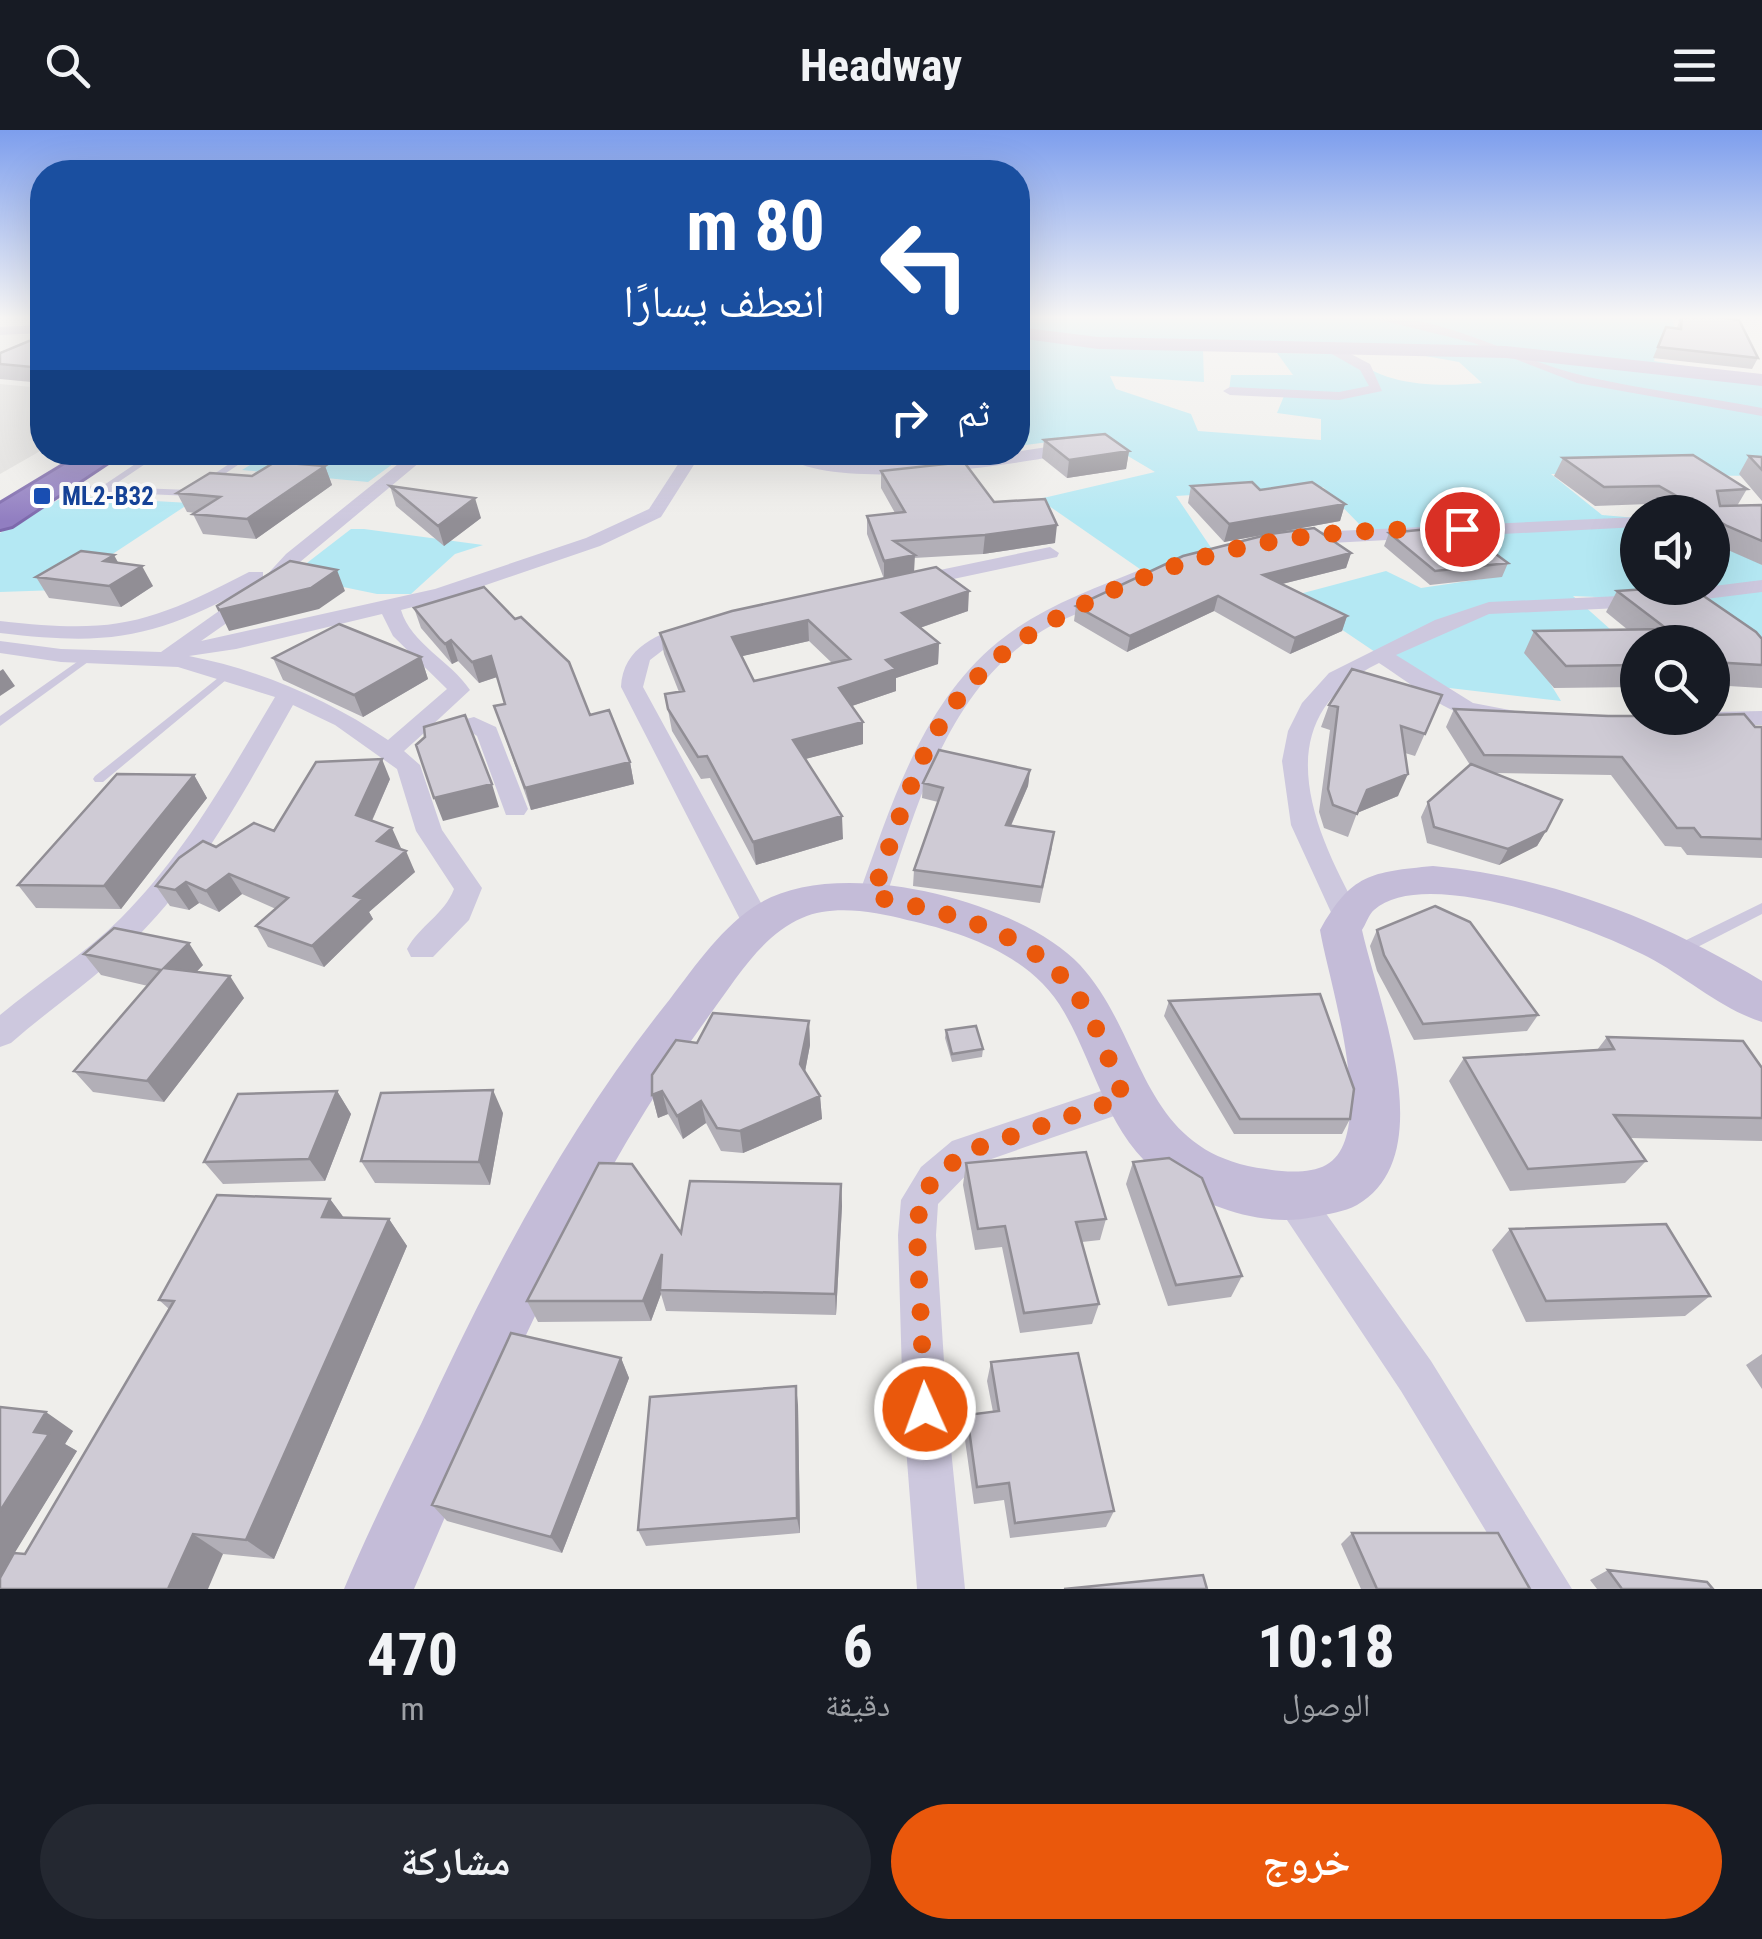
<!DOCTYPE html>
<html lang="ar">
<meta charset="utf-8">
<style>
body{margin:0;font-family:"Roboto Condensed","Noto Naskh Arabic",sans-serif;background:#242831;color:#f1f3f6;direction:rtl;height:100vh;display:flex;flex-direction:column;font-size:38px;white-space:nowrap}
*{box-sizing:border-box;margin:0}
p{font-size:32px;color:#9ea1a6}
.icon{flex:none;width:55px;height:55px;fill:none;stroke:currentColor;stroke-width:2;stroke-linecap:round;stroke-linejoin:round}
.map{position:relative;height:1459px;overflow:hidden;direction:ltr}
.details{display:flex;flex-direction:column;background:#171b24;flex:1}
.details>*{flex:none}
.banner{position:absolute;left:30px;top:30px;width:1000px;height:305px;border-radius:40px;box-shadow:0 10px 40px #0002;direction:rtl;background:#1a4fa0;color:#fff;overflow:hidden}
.fabs{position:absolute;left:1620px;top:365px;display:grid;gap:20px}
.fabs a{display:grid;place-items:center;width:110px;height:110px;border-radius:50%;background:#171b24;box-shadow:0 10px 40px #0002;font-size:50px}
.pin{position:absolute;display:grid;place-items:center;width:85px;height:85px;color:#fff;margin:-42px;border:5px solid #fff;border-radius:50%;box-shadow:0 2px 10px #0007}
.me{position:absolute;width:110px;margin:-55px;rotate:358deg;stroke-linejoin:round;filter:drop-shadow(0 0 8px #0008)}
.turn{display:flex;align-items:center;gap:35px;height:210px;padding:0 40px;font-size:45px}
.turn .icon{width:130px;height:130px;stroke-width:2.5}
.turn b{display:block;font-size:70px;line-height:85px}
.then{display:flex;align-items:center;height:95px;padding:0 40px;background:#0003;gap:20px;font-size:38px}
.eta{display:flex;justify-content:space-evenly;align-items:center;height:170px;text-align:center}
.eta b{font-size:60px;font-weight:700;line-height:70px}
.button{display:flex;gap:20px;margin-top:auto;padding:20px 40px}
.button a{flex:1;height:115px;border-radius:60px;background:#ea580c;color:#fff;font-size:40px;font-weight:700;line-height:115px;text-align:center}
.button a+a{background:#242831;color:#f1f3f6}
header{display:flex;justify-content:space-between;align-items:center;height:130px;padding:0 40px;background:#171b24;font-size:45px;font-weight:700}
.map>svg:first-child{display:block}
.education{fill:#e0dfdd}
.green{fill:#b4e8f3;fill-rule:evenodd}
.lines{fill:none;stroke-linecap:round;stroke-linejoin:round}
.highway-casing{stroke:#7d69ac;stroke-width:6}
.lane{fill:#cdc8de;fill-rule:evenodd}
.street{fill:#cdc8de;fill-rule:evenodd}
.secondary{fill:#c4bcd8;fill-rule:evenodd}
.highway{fill:#917ec1;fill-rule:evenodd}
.wall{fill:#b2afb7;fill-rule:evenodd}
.shaded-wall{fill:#918e95}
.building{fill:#cfcbd5;stroke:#918e95;stroke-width:2.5;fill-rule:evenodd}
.route{stroke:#ea580c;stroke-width:18;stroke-dasharray:0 32.4}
.transit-dot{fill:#1a4fb4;stroke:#fff;stroke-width:4}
.labels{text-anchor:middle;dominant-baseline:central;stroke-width:8;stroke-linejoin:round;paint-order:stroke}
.far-transit-label{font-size:25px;font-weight:bold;fill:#164399;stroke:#fff;text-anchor:start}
</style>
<header><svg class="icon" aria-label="menu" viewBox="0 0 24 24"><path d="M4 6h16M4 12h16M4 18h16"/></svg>Headway<svg class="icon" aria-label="search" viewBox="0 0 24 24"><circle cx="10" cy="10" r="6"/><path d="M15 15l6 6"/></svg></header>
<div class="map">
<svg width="1762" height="1459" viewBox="0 0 1762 1459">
<rect width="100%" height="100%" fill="#efeeeb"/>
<path class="education" d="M0 254 42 258V320L0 344Z"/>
<path class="green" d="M1018 187H1671L1678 206 1661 208 1654 231 1762 249V346L1551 344 1602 385 1637 388 1638 458H1712L1713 397 1762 435V528L1695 471 1573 466 1629 516 1529 519 1561 571 1424 555 1292 466 1386 441 1421 458 1502 446 1470 397 1365 400 1323 357 1176 366 1214 422 1150 446 1039 369 1155 342 1094 306 1018 316ZM1375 217 1459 232 1482 253C1439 257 1381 257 1350 224L1277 223 1293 245H1231L1229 261 1284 266 1277 283 1321 289V310L1198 301 1191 284 1116 259 1110 246 1204 252 1203 219Z
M269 323H408L368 352 242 340Z
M65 366 190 373 58 460 0 462V403Z
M351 399H364L483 415 455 424 411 464H377L290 446Z"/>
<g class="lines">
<defs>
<path id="highway" d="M86 322H123L12 396 0 399V374Z"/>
</defs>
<use href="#highway" class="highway-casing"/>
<path class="lane" d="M153 322H163L111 357 190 360 247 322H257L192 366 52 360 48 357 52 354 101 357Z
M84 527 88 528V532L0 596V586Z
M228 540 232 541V545L103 652H95L93 649 95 646Z
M1762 773V784L1680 826H1670L1667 822 1670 818Z"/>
<path class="street" d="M1368 187C1447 184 1514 230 1588 247 1645 260 1704 267 1762 278V286L1577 253 1474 213Z
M42 195V203L0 205V197Z
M1328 212 1370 234 1382 261 1339 270 1230 265 1223 261 1230 257 1339 262 1369 256 1360 240 1323 219Z
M1080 312 1088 317 1086 320C1023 334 826 366 779 322H799L830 333H893L891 322H907L908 330 949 332Z
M413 322H432L300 432 281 455 201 511 435 459 586 408 649 379 686 322H702L661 387 600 416 448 468 401 480C411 514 451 531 470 560L428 599 474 587 496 597 528 679 524 685H506L477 606 471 602 435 612 427 610 424 603 404 621 420 635 442 700 482 758 469 790 433 827H411L407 819C420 795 444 785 454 759L416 701 397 639 335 595 293 575C248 654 205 738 140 804 101 845 53 876 11 913L0 917V885C39 852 84 825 121 788 185 724 229 644 275 567L178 537 61 532 0 523V511L61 519 161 522 260 452C156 507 117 517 0 503V491C115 504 147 495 249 442H263V449L286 424ZM382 484 393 506 447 559 388 610C328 569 260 540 189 526L236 519Z
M1638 387V397L1292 415 1283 409 1292 403Z
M1050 417 1059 423 1057 427 911 458 901 452 911 446Z
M1142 439 1159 443C1138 463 1072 482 1042 501 948 559 920 668 886 767L872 777 862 774 858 767C891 677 920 576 998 512 1039 478 1093 459 1142 439Z
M1762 450V462L1641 477 1489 484 1396 525 1473 573 1515 581V591C1467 603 1417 557 1379 533 1264 589 1312 698 1360 784L1355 791H1335L1291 695 1282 631 1288 601 1302 573 1329 543 1435 490 1489 472 1641 465Z
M693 494 704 500 700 504 667 517 650 530 643 557 773 795 768 803H748L743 795 621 557C623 517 658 503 693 494Z
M1762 581V595L1710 596 1698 589 1712 588V582Z
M1125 953 1137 958 1142 968 1137 978 977 1034 938 1074 936 1105 947 1279 965 1459H917L903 1279 898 1105 901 1070 921 1037 952 1011Z
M1292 1049 1305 1054 1431 1231 1572 1459H1521L1401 1261 1279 1078 1274 1066 1279 1054Z"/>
<path class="secondary" d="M1018 197 1098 207 1506 216 1762 244V256L1506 228 1098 219 1018 208Z
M1433 736C1553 747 1660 790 1762 851V892C1721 879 1686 847 1648 827 1595 799 1425 734 1374 780 1369 784 1366 794 1362 800 1378 872 1442 1026 1357 1075 1344 1082 1328 1084 1314 1087 1264 1098 1204 1077 1163 1047 1107 1005 1097 939 1064 882 1032 826 966 803 907 790 875 782 834 774 802 788 762 805 736 849 711 883 582 1059 500 1260 414 1459H344C368 1402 395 1347 422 1292 491 1143 567 997 670 869 696 835 723 795 760 773 839 725 1019 770 1080 835 1147 908 1139 1023 1266 1039 1284 1042 1310 1044 1326 1035 1380 1005 1328 849 1320 800 1351 744 1371 742 1433 736Z"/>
<use href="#highway" class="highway"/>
</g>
<path class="wall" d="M1680 187H1718L1758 228 1752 239 1653 228 1666 197 1677 198Z
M42 211V253L0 249V223Z
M1044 310 1129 321 1126 339 1067 348 1042 328Z
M1749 326 1762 327V371L1739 344Z
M1563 328 1747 359 1737 376 1762 375V435L1712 413V382H1663L1649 374 1595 376 1554 346Z
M325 336 332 355 256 409 203 404 193 384 195 383 187 382 177 363Z
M881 341 994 372 1055 413 983 424 914 428V442L968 481 920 498 939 513 938 534 896 548V561L852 576 863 592V614L805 629 843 709 756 735 710 648 701 649 672 601 665 564 679 562 664 524 660 503 884 449 867 404V386L895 383 881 358ZM809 511 832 533 754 551 742 526Z
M390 356 481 388 444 416 396 376Z
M1191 356 1260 360 1345 374 1340 391 1224 412 1188 373Z
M1389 403 1508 433 1502 447 1430 455 1384 416Z
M1351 423 1346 438 1282 454 1347 486 1342 501 1290 524 1214 481 1127 522 1074 491 1076 476Z
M119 433 153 456 121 477 49 468 36 447Z
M1617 461 1762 509V558L1712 555V512H1638V557L1554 558 1524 523 1534 501 1628 500 1606 482Z
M414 478 590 585 630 632 634 654 531 680 494 576 505 574 497 547 479 553 458 531 452 534 421 498Z
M421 527 428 549 363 587 283 550 273 528Z
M1442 565 1415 626 1405 623 1398 666 1357 683 1348 707 1324 698 1319 682 1330 600 1321 597 1329 575Z
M1454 579 1762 597V728L1687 725 1681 717 1665 716 1611 645 1495 643 1546 701 1537 716 1499 735 1427 713 1421 687 1428 672 1470 635 1446 597Z
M1030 640 1028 656 1011 696 1052 718 1040 773 913 756 914 740 938 672 922 668 923 653Z
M194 645 207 668 121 779 36 778 18 755Z
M390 649 372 691 401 718 415 742 369 782 373 789 324 837 268 817 256 796 276 779 242 764 219 782 199 773 189 780 170 776 156 756 216 717 274 701Z
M1377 800 1538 885 1527 901 1414 910 1377 841 1370 816Z
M84 824 203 835 196 842 244 868 164 972 93 962 74 941 148 856 101 845Z
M1169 871 1350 989 1342 1004H1234L1164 886Z
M809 891 810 915 805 942 820 966 822 989 743 1023 721 1021 706 993 683 1009 668 984 658 988 652 965 697 913Z
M946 900 983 919 982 927 952 932 945 908Z
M1607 907 1762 938V1011L1630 1008 1646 1031 1625 1053 1510 1061 1449 951 1464 928 1597 920Z
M337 961 351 984 325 1051 223 1054 204 1032Z
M503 983 490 1055 375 1053 361 1031Z
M1133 1032 1242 1146 1231 1167 1168 1176 1126 1054Z
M966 1033 1106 1089 1100 1110 1082 1112 1099 1174 1092 1194 1020 1203 1002 1117 975 1120 963 1055Z
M841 1054 842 1076 836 1185 666 1181 661 1164 651 1191 538 1192 527 1171 681 1103Z
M330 1069 344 1088 389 1089 407 1116 274 1429 223 1424 0 1459V1277L73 1301 65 1314 77 1321 14 1423 25 1424 169 1179 159 1170Z
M1510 1099 1710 1166 1685 1186 1526 1192 1492 1120Z
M1762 1224V1259L1746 1235Z
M621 1228 629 1248 562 1423 447 1391 432 1375Z
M991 1232 1114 1381 1106 1397 1010 1408 1004 1370 974 1374 964 1303 967 1285 993 1282 987 1251Z
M798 1275 800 1403 646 1416 638 1400Z
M1352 1403 1530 1459H1361L1341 1414Z
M1608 1440 1713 1459H1597L1590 1450Z"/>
<path class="shaded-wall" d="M1129 321 1126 339 1067 348 1069 330Z
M325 336 332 355 256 409 247 389Z
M475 368 481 388 444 416 438 396Z
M1345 374 1340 391 1224 412 1229 394Z
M1057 395 1055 413 983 424 985 405Z
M1351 423 1346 438 1258 460 1263 445Z
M114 425 125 445 104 431Z
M915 425 914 443 884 449V431Z
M142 436 153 456 121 477 109 456Z
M337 440 345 461 319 479 229 501 219 480Z
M969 461 968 481 902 504V483Z
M1218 466 1214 481 1127 522 1130 506Z
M1347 486 1342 501 1290 524 1295 508Z
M808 490 809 511 734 528 732 507Z
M451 510 458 531 452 534 445 514Z
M939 513 938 534 896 548V561L840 580 839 558 886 530Z
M491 526 497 547 479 553 472 532Z
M421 527 428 549 363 587 354 565Z
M3 539 15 556 0 566V541Z
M863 592V614L794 632 793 610Z
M382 629 390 649 365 706 356 685Z
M630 632 634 654 531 680 525 658Z
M1030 640 1028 656 1004 711 1006 695Z
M1408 644 1398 666 1357 683 1367 660Z
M194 645 207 668 121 779 104 756Z
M492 654 499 677 443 691 434 668Z
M842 686 843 709 756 735 753 712Z
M392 698 401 718 377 711Z
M1546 701 1537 716 1499 735 1508 719Z
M406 721 415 742 369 782 373 789 324 837 312 816 354 766Z
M229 744 242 764 219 782 206 761Z
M186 752 199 773 189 780 175 760Z
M189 813 203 835 179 860 164 838Z
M230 846 244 868 164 972 147 951Z
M809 891 810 915 802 957 800 934Z
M493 960 503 983 490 1055 479 1032Z
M337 961 351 984 325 1051 309 1029Z
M662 961 668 984 658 988 652 965Z
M820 966 822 989 743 1023 740 1001Z
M701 971 706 993 683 1009 677 986Z
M841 1054 842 1076 836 1185 835 1164Z
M330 1069 350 1096 322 1087Z
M389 1089 407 1116 274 1429 246 1410Z
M662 1124 660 1160 661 1164 651 1191 643 1171Z
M621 1228 629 1248 562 1423 551 1407Z
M796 1256 798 1275 800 1403 797 1388Z
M46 1282 73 1301 65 1314 77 1321 0 1447V1381L34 1302Z
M193 1404 223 1424 208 1459H168Z"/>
<path class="building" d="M1682 187H1718L1739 190 1758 228 1658 217 1666 197 1681 199Z
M29 211H42V238L0 234V223Z
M1105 304 1129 321 1069 330 1044 310Z
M1693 325 1747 359 1717 361 1720 376 1762 375V411L1727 396 1712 387V382H1705L1659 356 1604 357 1563 328Z
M1749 326 1762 327V340Z
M275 332 325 336 247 389 193 384 220 367 177 363 210 343 252 346Z
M964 332 994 372 1045 369 1057 395 985 405 894 411 915 425 884 431 867 386 905 382 881 341Z
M1252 352 1260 360 1312 352 1345 374 1229 394 1191 356Z
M390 356 475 368 438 396Z
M1458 396 1508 433 1435 441 1389 403Z
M1314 398 1351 423 1263 445 1347 486 1295 508 1218 466 1130 506 1076 476 1183 426 1270 404Z
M81 421 114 425 104 431 142 436 109 456 36 447Z
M290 431 337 440 311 458 219 480 217 476Z
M936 437 969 461 902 483 939 513 886 530 896 539 839 558 863 592 793 610 842 686 753 712 707 626 698 627 668 579 665 564 684 561 660 503 732 481ZM808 490 850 529 754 551 732 507Z
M484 457 515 489 521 487 569 532 590 585 609 580 630 632 525 658 494 576 505 574 491 526 472 532 451 510 445 514 440 509 414 478Z
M1662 458H1692L1756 502 1762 509V535L1712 532V512H1638V535L1566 536 1534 501 1667 499 1617 461Z
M339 494 421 527 354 565 273 528Z
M1352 539 1442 565 1425 604 1401 596 1408 644 1367 660 1357 684 1333 675 1328 659 1338 577 1329 575Z
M1454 579 1608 586H1638V588H1712V585L1744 584 1755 597H1762V709L1701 707 1694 698H1677L1622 627 1484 625Z
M465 585 492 654 434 668 416 615 425 607 424 597Z
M939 620 1030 640 1006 695 1054 702 1042 757 914 740 943 658 923 653Z
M382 629 356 685 392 698 377 711 406 721 354 766 363 769 312 816 256 796 288 768 229 744 206 761 186 752 175 760 156 756 179 728 203 711 216 717 254 693 274 701 316 632Z
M1471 634 1562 670 1546 701 1508 719 1434 697 1428 672Z
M117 644 194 645 104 756 18 755Z
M1435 776 1470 792 1538 885 1423 894 1384 825 1377 800Z
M114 798 189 813 164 838 230 846 147 951 74 941 161 840 84 824Z
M1320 864 1354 959 1350 989H1240L1169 871Z
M713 883 809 891 800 934 820 966 740 1001 717 998 701 971 677 986 662 961 652 965V945L676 910 697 913Z
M976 896 983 919 952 924 946 900Z
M1607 907 1743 911 1762 938V988L1614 985 1646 1031 1528 1039 1464 928 1614 919Z
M493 960 479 1032 361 1031 381 963Z
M337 961 309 1029 204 1032 238 964Z
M1086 1022 1106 1089 1076 1092 1099 1174 1024 1183 1005 1096 978 1099 966 1033Z
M1169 1028 1202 1048 1242 1146 1176 1155 1133 1032Z
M599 1033 632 1034 681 1103 690 1051 841 1054 835 1164 660 1160 662 1124 643 1171H527Z
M217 1065 330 1069 322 1087 389 1089 246 1410 193 1404 168 1459H0V1448L14 1423 25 1424 174 1171 159 1170Z
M1666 1094 1710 1166 1546 1171 1510 1099Z
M511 1203 621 1228 551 1407 432 1375Z
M1078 1223 1114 1381 1015 1393 1009 1353 977 1357 967 1285 999 1281 991 1232Z
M796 1256 797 1388 638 1400 650 1267Z
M0 1277 46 1282 34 1302 49 1304 0 1381Z
M1352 1403H1498L1530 1459H1377Z
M1608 1440 1707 1452 1713 1459H1622Z
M1203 1445 1207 1459H1064Z"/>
<linearGradient id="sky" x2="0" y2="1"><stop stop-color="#7d9eed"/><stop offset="0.48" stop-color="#f8f7f6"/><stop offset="1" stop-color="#f8f7f6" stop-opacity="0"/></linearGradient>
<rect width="1762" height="391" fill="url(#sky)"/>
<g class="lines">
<path class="route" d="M925 1279 917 1105 920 1070 934 1049 965 1022 1124 968C1112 940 1103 909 1088 883 1043 801 957 786 872 766 891 716 911 642 939 597 974 539 1020 506 1080 476 1208 411 1319 398 1462 399"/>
</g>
<rect class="transit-dot" x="32" y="356" width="20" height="20" rx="5"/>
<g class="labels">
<g class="far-transit-label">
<text x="62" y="366">ML2-B32</text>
</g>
</g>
</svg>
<div class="fabs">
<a><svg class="icon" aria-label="sound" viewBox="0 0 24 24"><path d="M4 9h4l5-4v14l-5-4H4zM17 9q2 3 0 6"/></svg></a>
<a><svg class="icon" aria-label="search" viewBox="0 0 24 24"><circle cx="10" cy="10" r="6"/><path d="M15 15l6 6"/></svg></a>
</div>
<div class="pin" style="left:1462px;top:399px;background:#d93025"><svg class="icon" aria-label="arrive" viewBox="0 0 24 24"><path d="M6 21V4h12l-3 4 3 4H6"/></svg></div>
<svg class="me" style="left:925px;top:1279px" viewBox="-20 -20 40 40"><circle r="17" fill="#ea580c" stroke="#fff" stroke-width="3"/><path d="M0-11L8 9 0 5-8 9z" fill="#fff"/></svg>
<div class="banner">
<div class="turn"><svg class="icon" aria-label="left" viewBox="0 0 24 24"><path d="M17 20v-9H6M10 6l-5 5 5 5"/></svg><div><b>80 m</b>انعطف يسارًا</div></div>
<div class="then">ثم<svg class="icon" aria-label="right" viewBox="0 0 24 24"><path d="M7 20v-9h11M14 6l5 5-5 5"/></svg></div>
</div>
</div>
<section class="details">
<div class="eta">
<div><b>10:18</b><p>الوصول</p></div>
<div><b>6</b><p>دقيقة</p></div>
<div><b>470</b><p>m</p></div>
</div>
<div class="button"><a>خروج</a><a>مشاركة</a></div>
</section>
